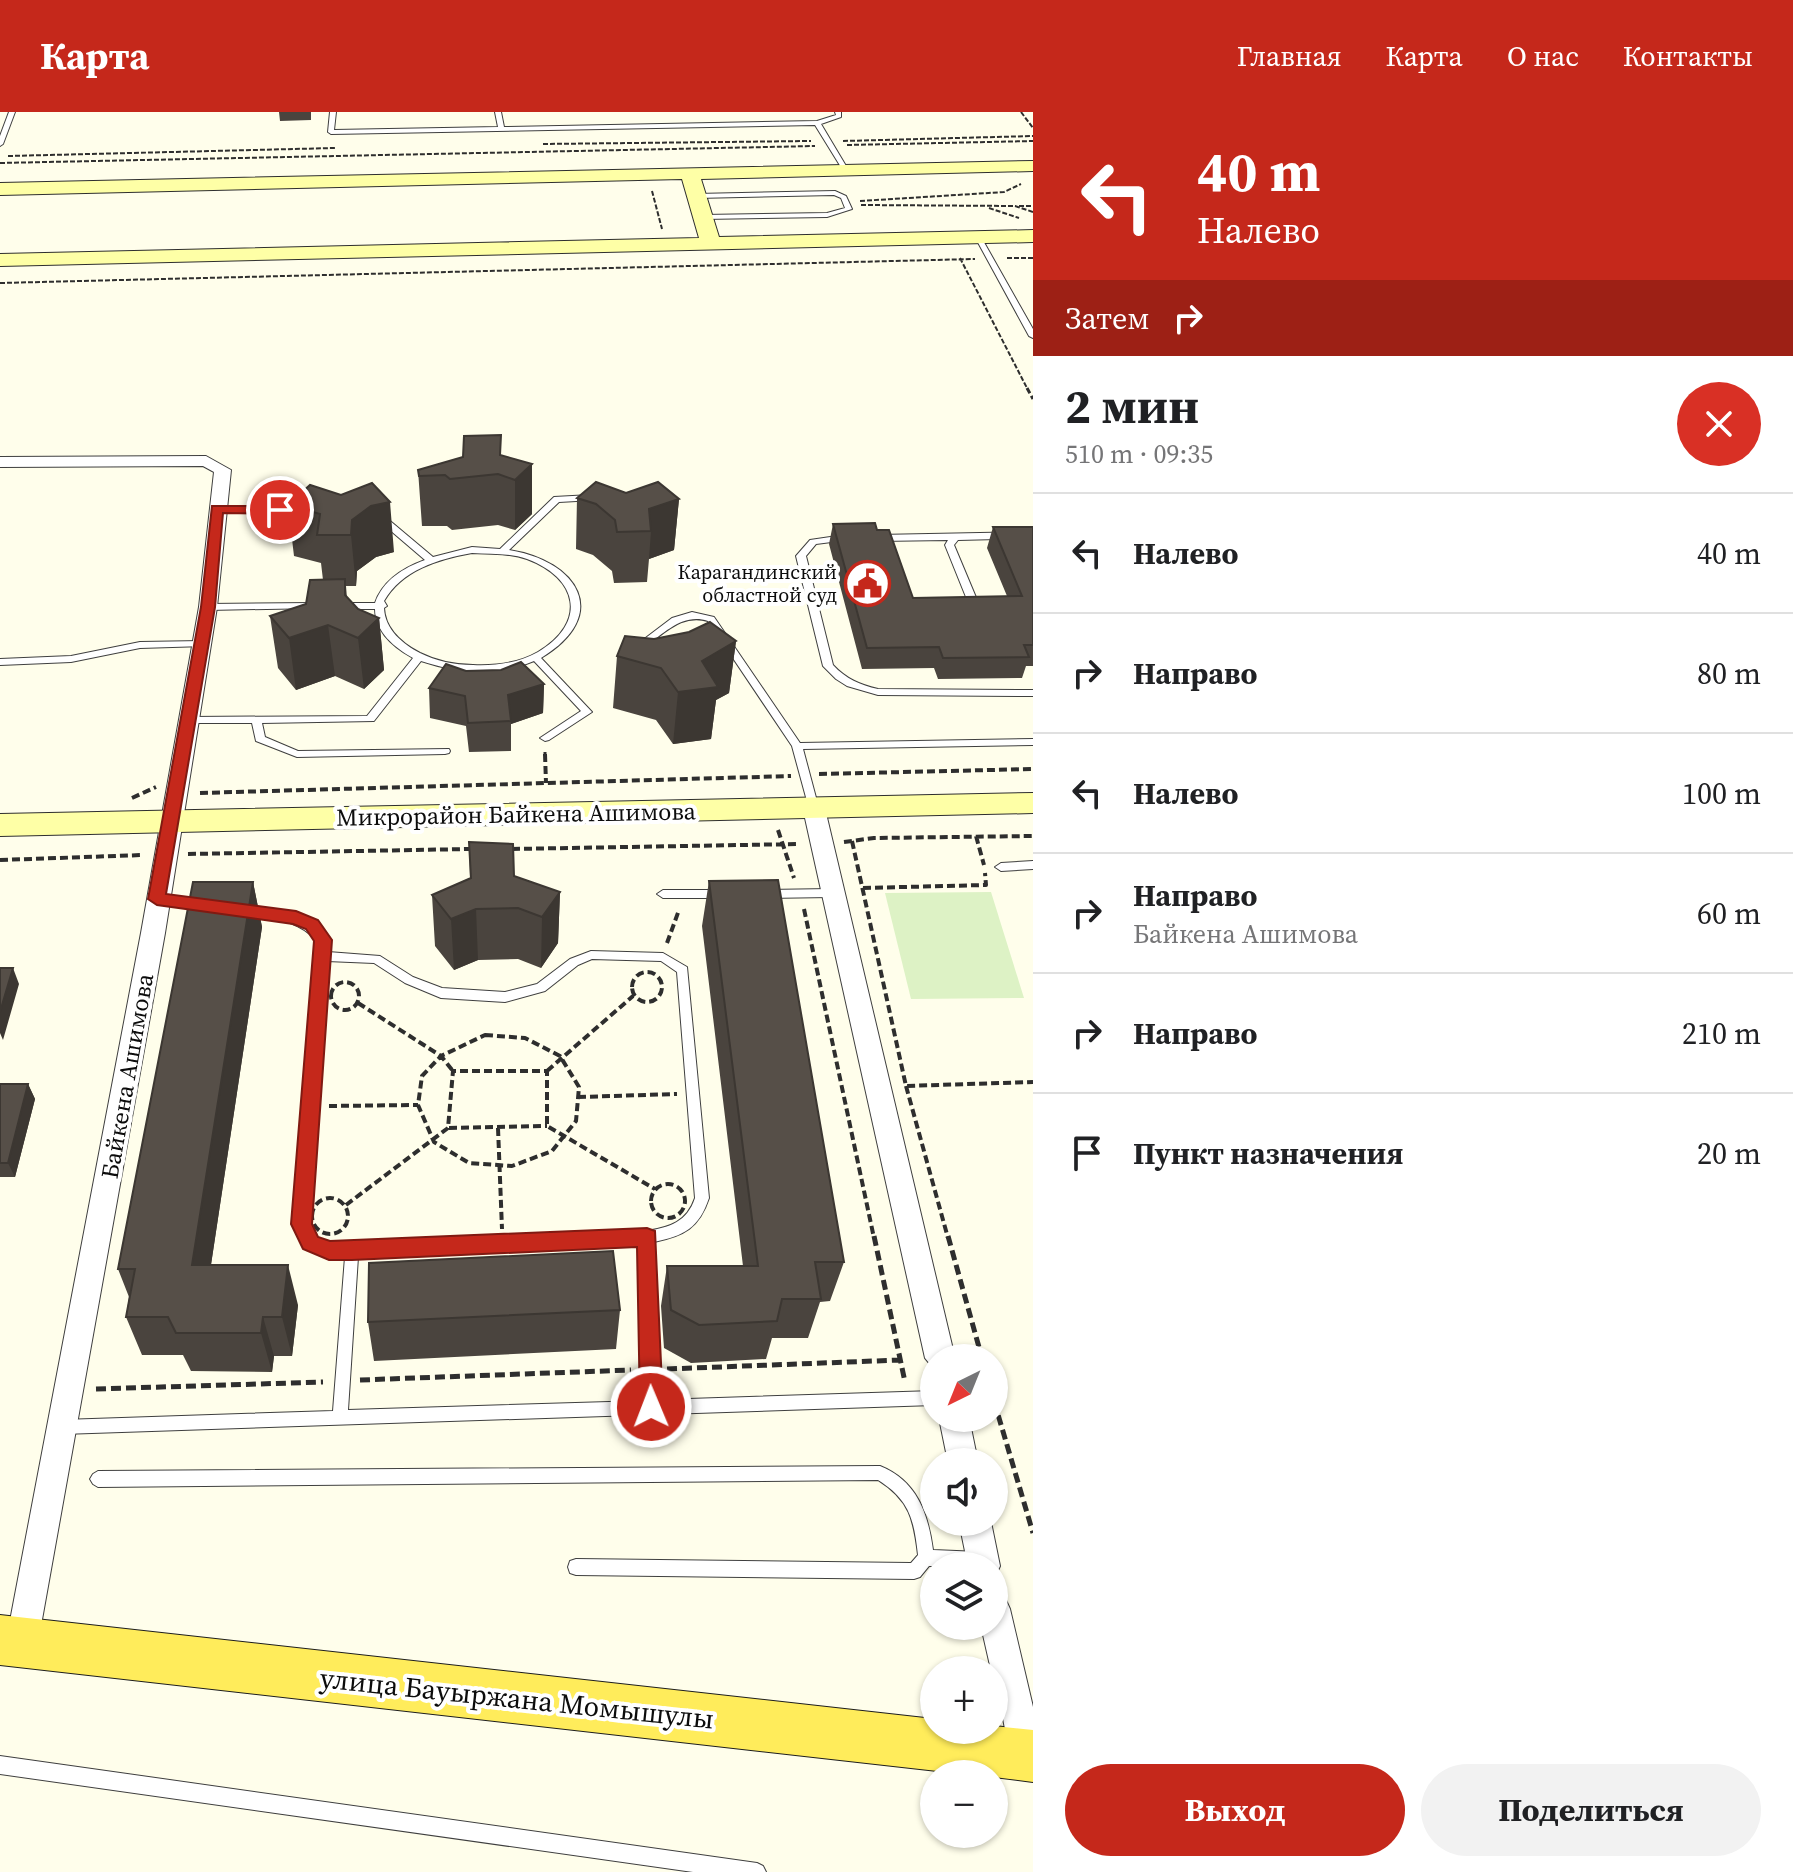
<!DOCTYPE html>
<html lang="ru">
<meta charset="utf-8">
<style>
body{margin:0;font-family:"Source Serif 4",serif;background:#f2f2f2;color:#202124;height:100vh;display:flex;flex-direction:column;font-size:30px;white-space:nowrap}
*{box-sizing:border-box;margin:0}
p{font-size:26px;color:#757577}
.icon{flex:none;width:44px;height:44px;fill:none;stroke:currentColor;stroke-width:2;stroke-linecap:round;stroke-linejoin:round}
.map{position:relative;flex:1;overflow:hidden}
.side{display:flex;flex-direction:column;background:#fff;width:760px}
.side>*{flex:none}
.top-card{background:#c5281b;color:#fff;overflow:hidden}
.needle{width:52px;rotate:223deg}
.fabs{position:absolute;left:920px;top:1232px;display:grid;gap:16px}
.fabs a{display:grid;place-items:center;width:88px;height:88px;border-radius:50%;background:#fff;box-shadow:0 2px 6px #0004;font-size:40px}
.pin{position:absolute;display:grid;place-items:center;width:68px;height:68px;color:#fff;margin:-34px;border:4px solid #fff;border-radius:50%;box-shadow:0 2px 8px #0007}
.me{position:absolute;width:88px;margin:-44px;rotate:359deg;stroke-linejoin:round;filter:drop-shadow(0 0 6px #0008)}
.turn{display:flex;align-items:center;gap:28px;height:168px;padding:0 32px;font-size:36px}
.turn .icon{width:104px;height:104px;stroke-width:2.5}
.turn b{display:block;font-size:56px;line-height:68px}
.then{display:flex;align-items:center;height:76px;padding:0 32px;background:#0003;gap:16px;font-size:30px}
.round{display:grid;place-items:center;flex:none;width:84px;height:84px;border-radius:42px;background:#f2f2f2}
.overview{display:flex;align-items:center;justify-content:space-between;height:136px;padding:0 32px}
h1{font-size:48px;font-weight:700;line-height:60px}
.primary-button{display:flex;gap:16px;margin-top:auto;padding:16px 32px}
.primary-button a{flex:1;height:92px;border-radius:48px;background:#c5281b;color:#fff;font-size:32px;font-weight:700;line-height:92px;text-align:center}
.primary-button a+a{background:#f2f2f2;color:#202124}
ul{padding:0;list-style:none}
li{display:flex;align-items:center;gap:24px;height:120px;padding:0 32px;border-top:2px solid #e0e0e0}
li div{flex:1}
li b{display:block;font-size:30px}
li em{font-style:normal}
header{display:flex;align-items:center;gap:48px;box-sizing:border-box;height:112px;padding:0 40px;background:#c5281b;color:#fff}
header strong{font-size:38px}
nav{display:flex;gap:44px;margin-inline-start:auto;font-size:28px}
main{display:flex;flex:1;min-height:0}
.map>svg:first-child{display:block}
.pitch{fill:#ddf2c5}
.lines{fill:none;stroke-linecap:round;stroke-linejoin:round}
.lane-casing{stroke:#3f3f3f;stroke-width:2}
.street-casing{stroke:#3f3f3f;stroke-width:2}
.secondary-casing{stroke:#2e2e2e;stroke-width:2}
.primary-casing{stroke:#1d1d1d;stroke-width:2}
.path-far3{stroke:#2e2e2e;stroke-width:2;stroke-dasharray:5 2;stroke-linecap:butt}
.path-far2{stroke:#2e2e2e;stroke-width:3;stroke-dasharray:6 3;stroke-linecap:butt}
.path-far1{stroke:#2e2e2e;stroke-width:4;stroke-dasharray:8 4;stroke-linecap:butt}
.path{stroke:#2e2e2e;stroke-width:5;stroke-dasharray:10 5;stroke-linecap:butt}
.lane{fill:#fff;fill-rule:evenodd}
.street{fill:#fff;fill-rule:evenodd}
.secondary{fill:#feffa6;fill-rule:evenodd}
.primary{fill:#ffec5b;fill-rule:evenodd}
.wall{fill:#4a443e}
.shaded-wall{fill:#3c3732}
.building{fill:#564f48;stroke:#3c3732;stroke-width:2}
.route{fill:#c5281b;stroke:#801a12;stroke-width:2}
.labels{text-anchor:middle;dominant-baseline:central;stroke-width:8;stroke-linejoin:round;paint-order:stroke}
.far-poi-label{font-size:20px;fill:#0c0c0c;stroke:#fff;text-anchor:end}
.street-label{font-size:24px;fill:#0c0c0c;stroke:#fff}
.near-street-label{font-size:28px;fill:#0c0c0c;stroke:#fff}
</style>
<header>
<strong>Карта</strong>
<nav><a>Главная</a><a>Карта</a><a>О нас</a><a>Контакты</a></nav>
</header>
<main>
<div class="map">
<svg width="1033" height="1760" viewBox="0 0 1033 1760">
<rect width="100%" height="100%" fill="#fffeeb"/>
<path class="pitch" d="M991 780 1024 886 911 887 885 781Z"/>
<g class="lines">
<defs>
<path id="lane" d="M9 0H15L3 32 0 34V24Z
M330 0H336L334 18 498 15 495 0H501L504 15 817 9 836 3 835 0H841V5L821 12 849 59 844 60 815 13 331 22 328 20Z
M835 79 846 84 852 97 827 105 703 107 700 105 703 103 827 101 845 96 841 86 834 83 696 86 693 84 696 82Z
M978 123 981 125 1033 217V226L1029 224 975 125Z
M591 383 595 386 594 388 559 390 509 438C578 449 612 503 541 546L592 600 549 628 545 629 540 626 581 599 534 549C498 565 457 561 421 549L374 609 262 611 265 625 298 639 449 637 450 639 449 641 445 642 297 645 256 629 252 611H189L184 608 189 605 367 604 413 546C395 536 375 520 375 497H341L336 494 341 491H375C383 468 403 456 425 448L377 407V403H383L433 445 472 435 500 437 554 385ZM472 441C490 442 510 441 527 447 578 466 588 510 538 540 519 551 495 554 473 553 454 553 436 549 420 541 403 532 385 518 384 496L387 494 384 489C402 458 438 447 472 441Z
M217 394 304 395 308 398 304 401 214 399 213 397Z
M1033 420V426L958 428 954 433 980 495 975 498 970 495 945 433 948 428 878 429 874 426 878 423Z
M844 423 848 426 847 428 816 432 806 444 833 553C846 567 860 573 878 577L1033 578V584L878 583 847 574 836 567 823 554 796 444 810 428Z
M314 491 317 492V496L208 498 203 495 208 492Z
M692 500 714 505 800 631 1033 627V633L803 637 819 697 818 700H810L792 634 708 509C683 501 666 520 647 533L644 534 639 531 672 506Z
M202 529 205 530V534L140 536 71 550 0 553V547L71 544 140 530Z
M1033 749V757L1001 759 995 755 1001 751Z
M831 777 837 781 831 785 766 786 760 782 766 778Z
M663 778H720L726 782 720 786H663L657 782Z
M157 783 203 789 209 793 203 797 153 790 151 787 153 784Z
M245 795C268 797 318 800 328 827 329 829 328 837 328 840L380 844 413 865 442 876 505 880 537 872 570 847 591 839 663 841 687 855 709 1086C699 1116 684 1124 654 1130L658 1288 934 1279V1293L62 1322 57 1320 55 1315 57 1310 62 1308 333 1299 345 1145H329L306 1135 295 1112 317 829C296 805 269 808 241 802L239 799ZM592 847 661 849 677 860 695 1086C687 1110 670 1115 647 1119L352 1133H330L316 1127 309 1112 327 849 374 851 405 871 441 886 505 890 545 879 578 853ZM640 1131 643 1289 348 1298 358 1145Z
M880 1354C917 1369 928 1401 933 1438L980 1440 986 1442 988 1448 986 1454H929L920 1465 914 1467 576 1463 570 1461 568 1455 570 1449 576 1447 911 1451 918 1443C914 1408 910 1388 878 1368L98 1375 93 1372 90 1367 93 1362 98 1359Z
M0 1644 757 1751 763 1754 766 1760H693L0 1662Z"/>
<path id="street" d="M206 344 231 358 217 495 165 821 38 1530 34 1542 22 1546 10 1542 6 1530 141 821 199 495 214 360 203 354 0 355V345Z
M814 690 825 697 955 1246H934V1257L925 1246 803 697Z
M939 1306H969L978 1350H948Z
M959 1410H991L1000 1454 995 1465 994 1454H968Z
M994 1481 1005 1486 1010 1497 1033 1595V1659L1027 1661 1015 1656 1010 1644 994 1558H991L981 1514H994Z"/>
<path id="secondary" d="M1033 49V59L701 67 719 125 1033 118V130L0 154V142L699 126 682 67 0 83V71Z
M1033 681V701L0 724V702Z"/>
<path id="primary" d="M0 1503 934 1607V1618H994V1614L1033 1618V1670L994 1665V1662H964L0 1553Z"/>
</defs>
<use href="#lane" class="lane-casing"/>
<use href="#street" class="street-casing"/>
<use href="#secondary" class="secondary-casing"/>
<use href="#primary" class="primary-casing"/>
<path class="path-far3" d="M1021 0 1033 16
M843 29 1033 24
M543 32 811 29
M847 33 1033 29
M8 44 335 36
M0 51 815 34
M652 79 662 117
M860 89 1004 80 1021 72
M861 93 1015 94 1033 100
M1019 94H1033
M989 96 1019 106
M960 146 1028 278
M1007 146H1033
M0 171 975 147"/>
<path class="path-far2" d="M1027 276 1033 287
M545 640V644"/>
<path class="path-far1" d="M545 642 546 671
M819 662 1033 657
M200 681 791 664
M132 686 156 675
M778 718 794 766
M976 724 984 753
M852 729 906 974 1033 970
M844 730 874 726 1033 724
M512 737 799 732
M188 742 471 737
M0 748 143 743
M863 776 986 773 985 761
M804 797 874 1126
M667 831 679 798
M632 875a15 15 0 1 1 30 0a15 15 0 1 1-30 0Z
M331 884a14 14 0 1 1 28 0a14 14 0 1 1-28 0Z
M358 891 441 944 453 959
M485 923 525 926 560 944 579 975 576 1009 552 1039 512 1054 469 1051 434 1030 418 993 422 964 441 944Z
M547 959 633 884
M906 974 948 1126
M578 985 677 982
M329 994 418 993
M449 1016 547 1014
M498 1016 502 1117
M651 1089a17 17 0 1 1 34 0a17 17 0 1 1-34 0Z
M312 1104a18 18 0 1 1 36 0a18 18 0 1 1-36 0Z
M346 1093 448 1016 453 959H547V1014L655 1077"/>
<path class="path" d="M874 1124 905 1270
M948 1124 982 1246
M667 1257 901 1248
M360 1268 631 1258
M96 1277 323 1270
M994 1289 1033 1421"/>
<use href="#lane" class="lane"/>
<use href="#street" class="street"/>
<use href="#secondary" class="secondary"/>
<use href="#primary" class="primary"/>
</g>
<path class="wall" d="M279 0H311V8L280 9Z
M501 344 532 352V402L515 418 498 413 452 418 447 414H422L418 358Z
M310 373 394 440 376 445 357 459 356 474H346L347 486 358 497 379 506 384 558 364 577 335 564 296 578 278 556 270 504 306 492 323 468 321 451 294 444 288 393Z
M626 381 679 387 674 438 649 447 647 470 614 471 612 459 593 443 576 437 577 386Z
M833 412 877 418 913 486 1007 484 987 436 993 415H1033V554H1026L1022 566 938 567 934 556 862 557 829 432Z
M654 527 736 529 729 581 716 588 711 627 673 632 656 608 613 596 617 544Z
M466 559 544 572 543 601 511 612V639L469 640 466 614 430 606 429 576Z
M469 730 514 764 560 780 558 831 541 856 518 847 478 848 454 858 435 834 432 783 470 766Z
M709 769 844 1150 830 1189 820 1190 808 1226H772L766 1247 691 1251 664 1236 661 1194 667 1154H743L702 814Z
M253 770 262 815 211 1153 298 1193 292 1244H274L272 1260 191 1259 183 1243H142L126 1205 129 1185 118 1157Z
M0 972H28L35 987 15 1065H0Z
M620 1198 616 1237 374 1249 368 1210Z"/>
<path class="shaded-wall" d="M532 352V402L515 418V368Z
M679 387 674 438 649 447 651 419 649 397Z
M390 390 394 440 376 445 357 459 356 474 351 423 352 408 371 394Z
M379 506 384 558 364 577 358 526Z
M328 513 335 564 296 578 289 526Z
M736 529 729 581 716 588 711 627 673 632 678 580 702 549Z
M544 572 543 601 511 612 508 583Z
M253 770 262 815 205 1192 192 1153Z
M560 780 558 831 541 856 542 805Z
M476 797 478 848 454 858 451 807Z
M13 856 19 872 3 928 0 921V900Z
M28 972 35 987 15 1065 8 1051Z
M288 1153 298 1193 292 1244 282 1205Z
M263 1205 274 1244 272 1260 261 1221Z"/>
<path class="building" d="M501 323 500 343 532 352 515 368 498 362 450 367 445 363 419 364 418 358 463 345 464 324Z
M596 370 626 381 658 370 679 387 649 397 651 419 617 420 615 408 596 392 577 386Z
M372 371 390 390 371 394 352 408 351 423H317L320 402 288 393 310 373 341 383Z
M875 411 877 418H889L913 486 1022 484 993 415H1033V533H1024L1029 545 943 546 939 535 867 536 833 412Z
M345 467V483L358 497 379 506 358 526 328 513 289 526 270 504 306 492 310 468Z
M710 510 736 529 702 549 718 575 678 580 661 556 617 544 625 524 654 527 689 520Z
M521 550 544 572 508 583 511 609 468 611 465 584 429 576 446 552 466 559 501 558Z
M469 730 513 732 514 764 560 780 542 805 518 796 476 797 451 807 432 783 471 766Z
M778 768 844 1150H815L821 1187H782L777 1209 699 1213 671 1198 667 1154H758L709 769Z
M193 770H253L192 1153H288L282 1205H263L261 1221H176L168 1205H126L135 1157H118Z
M0 856H13L0 900Z
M0 972H28L8 1051H0Z
M613 1139 620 1198 368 1210 369 1151Z"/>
<path class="route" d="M212 394H280L286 398 280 402 223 401 215 495 166 782 296 799 318 808 332 828 312 1112 318 1125 330 1129 647 1116 655 1119 663 1295 659 1302 651 1305 643 1302 640 1295 637 1135 352 1148H329L303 1137 291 1112 314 829 306 817 293 812 157 793 148 787 201 495Z"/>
<defs>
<symbol id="civic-ring" viewBox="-11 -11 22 22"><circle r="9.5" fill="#fff" stroke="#c5281b" stroke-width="1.5"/><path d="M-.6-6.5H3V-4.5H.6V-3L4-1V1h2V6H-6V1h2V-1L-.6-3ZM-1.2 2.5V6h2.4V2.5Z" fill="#c5281b"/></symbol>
</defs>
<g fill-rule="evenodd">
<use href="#civic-ring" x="842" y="446" width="51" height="51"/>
</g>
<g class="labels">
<g class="far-poi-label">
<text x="837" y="460">Карагандинский<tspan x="837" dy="23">областной суд</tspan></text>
</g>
<g class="street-label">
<text transform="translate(516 702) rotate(-1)">Микрорайон Байкена Ашимова</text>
<text transform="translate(127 964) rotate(-80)">Байкена Ашимова</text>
</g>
<g class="near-street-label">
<text transform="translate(517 1586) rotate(6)">улица Бауыржана Момышулы</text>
</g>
</g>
</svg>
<div class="fabs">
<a><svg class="needle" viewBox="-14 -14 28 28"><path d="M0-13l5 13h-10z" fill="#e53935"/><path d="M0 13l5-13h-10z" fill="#757577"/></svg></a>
<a><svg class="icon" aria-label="sound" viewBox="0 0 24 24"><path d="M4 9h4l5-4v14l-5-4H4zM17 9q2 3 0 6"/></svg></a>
<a><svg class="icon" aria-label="layers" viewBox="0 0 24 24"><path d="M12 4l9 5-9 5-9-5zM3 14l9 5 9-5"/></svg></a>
<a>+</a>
<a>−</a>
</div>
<div class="pin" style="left:280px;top:398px;background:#d93025"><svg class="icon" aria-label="arrive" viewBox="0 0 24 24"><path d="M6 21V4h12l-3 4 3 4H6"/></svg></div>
<svg class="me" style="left:651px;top:1295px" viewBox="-20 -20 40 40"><circle r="17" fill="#c5281b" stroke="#fff" stroke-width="3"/><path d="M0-11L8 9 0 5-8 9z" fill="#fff"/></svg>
</div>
<section class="side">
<div class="top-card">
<div class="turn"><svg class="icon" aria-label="left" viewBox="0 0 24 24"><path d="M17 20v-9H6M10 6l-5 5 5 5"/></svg><div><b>40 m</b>Налево</div></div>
<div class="then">Затем<svg class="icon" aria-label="right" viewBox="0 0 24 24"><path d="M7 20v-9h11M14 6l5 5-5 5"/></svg></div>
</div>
<div class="overview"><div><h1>2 мин</h1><p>510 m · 09:35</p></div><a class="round" style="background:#d93025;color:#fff"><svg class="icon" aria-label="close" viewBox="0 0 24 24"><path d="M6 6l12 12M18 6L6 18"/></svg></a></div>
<ul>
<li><svg class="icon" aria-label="left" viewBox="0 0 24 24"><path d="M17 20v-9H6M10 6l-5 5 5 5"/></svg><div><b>Налево</b></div><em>40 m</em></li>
<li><svg class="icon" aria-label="right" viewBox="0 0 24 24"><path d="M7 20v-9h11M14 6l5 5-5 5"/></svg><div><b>Направо</b></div><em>80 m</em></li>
<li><svg class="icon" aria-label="left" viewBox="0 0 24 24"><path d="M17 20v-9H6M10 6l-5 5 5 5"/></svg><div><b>Налево</b></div><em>100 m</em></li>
<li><svg class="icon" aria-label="right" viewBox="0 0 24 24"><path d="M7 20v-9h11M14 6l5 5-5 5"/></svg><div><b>Направо</b><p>Байкена Ашимова</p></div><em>60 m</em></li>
<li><svg class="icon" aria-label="right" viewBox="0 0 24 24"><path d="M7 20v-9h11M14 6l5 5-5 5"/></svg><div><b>Направо</b></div><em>210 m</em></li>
<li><svg class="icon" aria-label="arrive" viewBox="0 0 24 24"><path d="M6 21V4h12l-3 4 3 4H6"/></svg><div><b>Пункт назначения</b></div><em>20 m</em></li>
</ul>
<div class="primary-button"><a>Выход</a><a>Поделиться</a></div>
</section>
</main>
